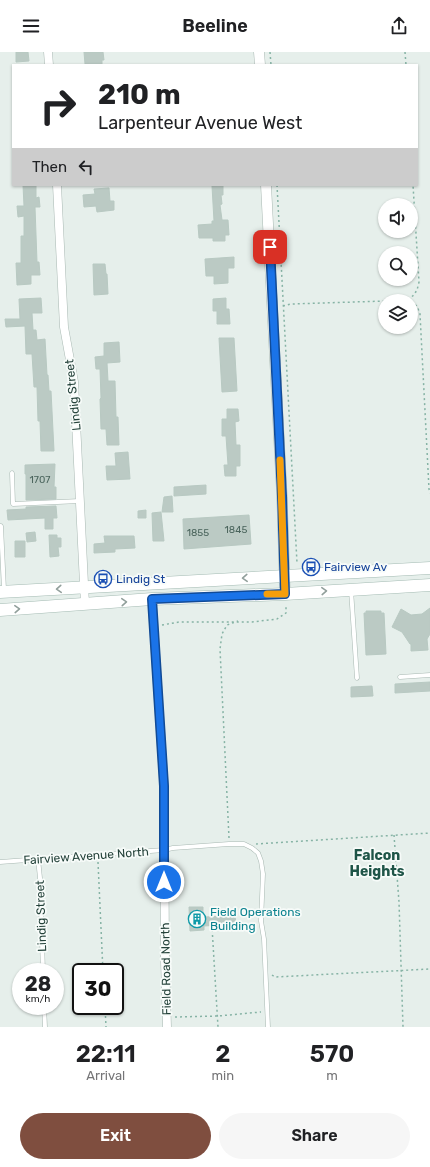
<!DOCTYPE html>
<style>
body{margin:0;font-family:Rubik,sans-serif;background:#f6f6f6;color:#202124;height:100vh;display:flex;flex-direction:column;font-size:15px;white-space:nowrap}
*{box-sizing:border-box;margin:0}
p{font-size:13px;color:#757577}
.icon{flex:none;width:22px;height:22px;fill:none;stroke:currentColor;stroke-width:2;stroke-linecap:round;stroke-linejoin:round}
.map{position:relative;height:975px;overflow:hidden}
.drawer{display:flex;flex-direction:column;background:#fff;flex:1}
.drawer>*{flex:none}
.guide{position:absolute;left:12px;top:12px;width:406px;height:122px;border-radius:0px;box-shadow:0 1px 3px #0004;background:#fff;color:#202124;overflow:hidden}
.fabs{position:absolute;left:378px;top:146px;display:grid;gap:8px}
.fabs a{display:grid;place-items:center;width:40px;height:40px;border-radius:50%;background:#fff;box-shadow:0 1px 3px #0004;font-size:20px}
.speed{position:absolute;left:12px;top:911px;display:flex;gap:8px;font-size:20px;font-weight:700;text-align:center}
.speed>*{display:grid;place-content:center;width:52px;height:52px;border-radius:50%;background:#fff;box-shadow:0 1px 3px #0004;line-height:1}
.speed small{font-size:10px;font-weight:400}
.speed .limit{border:2px solid #111;border-radius:6px;background:#fff;color:#111}
.pin{position:absolute;display:grid;place-items:center;width:34px;height:34px;color:#fff;margin:-17px;border-radius:8px;box-shadow:0 2px 6px #0006}
.me{position:absolute;width:44px;margin:-22px;rotate:0deg;stroke-linejoin:round;filter:drop-shadow(0 0 3px #0008)}
.turn{display:flex;align-items:center;gap:14px;height:84px;padding:0 20px;font-size:18px}
.turn .icon{width:52px;height:52px;stroke-width:2.5}
.turn b{display:block;font-size:28px;line-height:34px}
.then{display:flex;align-items:center;height:38px;padding:0 20px;background:#0003;gap:8px;font-size:15px}
.eta{display:flex;justify-content:space-evenly;align-items:center;height:68px;text-align:center}
.eta b{font-size:24px;font-weight:600;line-height:28px}
.cta{display:flex;gap:8px;margin-top:auto;padding:8px 20px}
.cta a{flex:1;height:46px;border-radius:24px;background:#7f4e3f;color:#fff;font-size:16px;font-weight:600;line-height:46px;text-align:center}
.cta a+a{background:#f6f6f6;color:#202124}
header{display:flex;justify-content:space-between;align-items:center;height:52px;padding:0 20px;background:#fff;font-size:18px;font-weight:600}
.map>svg:first-child{display:block}
.building{fill:#bbcac4;stroke:#b8c9c2}
.lines{fill:none;stroke-linecap:round;stroke-linejoin:round}
.service-casing{stroke:#a8b8b2;stroke-width:5}
.minor-casing{stroke:#a8b8b2;stroke-width:9}
.tertiary-casing{stroke:#a8b8b2;stroke-width:11}
.secondary-casing{stroke:#a4bbb3;stroke-width:13}
.path{stroke:#86b3a5;stroke-width:1.5;stroke-dasharray:2 3;stroke-linecap:butt}
.service{stroke:#fff;stroke-width:4}
.minor{stroke:#fff;stroke-width:8}
.tertiary{stroke:#fff;stroke-width:10}
.secondary{stroke:#fff;stroke-width:12}
.oneway{stroke:#92a09c}
.route-casing{stroke:#114b97;stroke-width:10}
.route{stroke:#1a73e8;stroke-width:7}
.slow{stroke:#f59e0b;stroke-width:7}
.labels{text-anchor:middle;dominant-baseline:central;stroke-width:3.5;stroke-linejoin:round;paint-order:stroke}
.number-label{font-size:10px;fill:#4a645c}
.street-label{font-size:12px;fill:#24423a;stroke:#f7fbf9}
.transit-label{font-size:12px;fill:#164399;stroke:#f7fbf9;text-anchor:start}
.culture-label{font-size:12px;fill:#0d838f;stroke:#f7fbf9;text-anchor:start}
.quarter-label{font-size:14px;font-weight:bold;fill:#1f5548;stroke:#f7fbf9}
</style>
<header><svg class="icon" aria-label="menu" viewBox="0 0 24 24"><path d="M4 6h16M4 12h16M4 18h16"/></svg>Beeline<svg class="icon" aria-label="share" viewBox="0 0 24 24"><path d="M12 15V3M7 8l5-5 5 5M5 13v7h14v-7"/></svg></header>
<div class="map">
<svg width="430" height="975" viewBox="0 0 430 975">
<rect width="100%" height="100%" fill="#e6efeb"/>
<path class="building" d="M16 0H28L29 9 16 10Z
M84 0H103L104 8H102V13H89V12H85Z
M23 133H36V146L39 145 40 155H35L37 210H39L40 223H31V232L17 233 16 211H21V184H24V164L18 165 17 154H24Z
M223 133V143H221L222 152 220 153 222 168H228L229 183H225V189H213V186H199L198 173 212 172V169H214L212 134Z
M109 136 110 149H114V158L97 160 96 154 84 155 83 143 95 142 94 137Z
M234 205V216H228V231L214 232V224H206L205 207Z
M93 212H105L106 222H107L108 242 94 243Z
M41 246 42 261H32L33 278H36L37 288 45 287 47 323H48L49 339H51L54 399H41L40 369H38L37 335H34L32 302H26L25 274 6 275 5 267H20L19 247Z
M226 246V257H229L230 272H217V259H213V247Z
M219 286H234L237 339 222 340Z
M119 290 120 310 107 311 108 329H115L116 365H118L119 393H107L106 377H101L100 347 101 346 100 317H96L95 305 104 304V291Z
M227 357H238L239 369 235 370 236 393H240V414H236V424H225L224 413H228L226 384H222V367H227Z
M128 400 130 427 107 428 106 414H116L115 401Z
M55 412 54 435H56V447L26 448V422H25V413Z
M206 433V442L174 444V435Z
M172 444 173 460H162L164 445Z
M56 454 57 466H53V477H45V466L8 468 7 458 26 457V455Z
M146 458V466H138V459Z
M161 460 164 489H153L152 461Z
M249 463 251 492 184 497 183 467Z
M35 480 36 489 27 490 26 481Z
M49 483H57V486H61V495H58L59 504 50 505Z
M104 484H134L135 496 115 497V500L94 501V492L105 491Z
M15 489H25V505H15Z
M430 556V582L427 587 428 598 411 599V592H410L402 580 392 575 401 557 411 563 422 562Z
M366 559H381V561H384L386 602 366 603 364 561H366Z
M430 630V639L395 641V632Z
M372 634 373 644 351 645V635Z
M189 855H203V865L235 864 236 872 204 874V878L190 879Z"/>
<g class="lines">
<defs>
<path id="service" d="M12 421 13 452 80 449
M0 474H1L4 538
M351 538 357 626
M400 625 430 623
M38 807 40 826 43 920
M0 810 164 798 173 796 229 792H244L252 796 258 801 261 809 263 822 261 869 264 887 268 975
M44 954 45 975"/>
<path id="minor" d="M48 0 49 13
M57 133 64 275 74 330 85 552
M152 547 164 734 165 908 167 975"/>
<path id="tertiary" d="M259 0 260 13
M266 133 282 445 285 542"/>
<path id="secondary" d="M0 540 430 516
M0 558 152 547 285 542 430 533"/>
</defs>
<use href="#service" class="service-casing"/>
<use href="#minor" class="minor-casing"/>
<use href="#tertiary" class="tertiary-casing"/>
<use href="#secondary" class="secondary-casing"/>
<path class="path" d="M270 0 271 13
M405 0 406 13
M277 133 297 511
M403 249C413 246 417 241 419 230L413 133
M411 250 417 254 420 262 429 437 430 441
M283 254 291 252 385 249
M162 573 179 570H252L277 567 286 561V553
M394 783 399 850 403 975
M229 786 220 597 222 582 227 573 238 569
M256 792 430 781
M98 810 103 920
M211 858 218 975
M272 923 275 925 430 917
M105 954 106 975
M175 965 218 964 261 960"/>
<use href="#service" class="service"/>
<use href="#minor" class="minor"/>
<use href="#tertiary" class="tertiary"/>
<use href="#secondary" class="secondary"/>
</g>
<defs><path id="oneway-chevron" d="M-2-3.5L2.5 0L-2 3.5" fill="none" stroke-width="1.6" stroke-linecap="round" stroke-linejoin="round"/></defs>
<g class="oneway">
<use href="#oneway-chevron" transform="translate(245 526) rotate(177)"/>
<use href="#oneway-chevron" transform="translate(59 537) rotate(176)"/>
<use href="#oneway-chevron" transform="translate(324 539) rotate(-3)"/>
<use href="#oneway-chevron" transform="translate(124 550) rotate(-4)"/>
<use href="#oneway-chevron" transform="translate(17 557) rotate(-3)"/>
</g>
<g class="lines">
<defs>
<path id="route" d="M164 830V734L152 547 285 542 282 444 270 195"/>
</defs>
<use href="#route" class="route-casing"/>
<use href="#route" class="route"/>
<path class="slow" d="M267 542H285L280 408"/>
</g>
<defs>
<symbol id="bus-ring" viewBox="-11 -11 22 22"><circle r="9.5" fill="#f7fbf9" stroke="#1a4fb4" stroke-width="1.5"/><path d="M-5-6H5V4H4V6H2V4H-2V6H-4V4H-5ZM-3.5-4V0h7V-4ZM-3.5 1.2v1.5H-2V1.2ZM2 1.2v1.5H3.5V1.2Z" fill="#1a4fb4"/></symbol>
<symbol id="building-ring" viewBox="-11 -11 22 22"><circle r="9.5" fill="#f7fbf9" stroke="#0f9aa8" stroke-width="1.5"/><path d="M-4-6H4V6H1V3H-1V6H-4ZM-2.5-4.3h1.7v1.8h-1.7ZM.8-4.3h1.7v1.8H.8ZM-2.5-1h1.7V.8h-1.7ZM.8-1h1.7V.8H.8Z" fill="#0f9aa8"/></symbol>
</defs>
<g fill-rule="evenodd">
<use href="#bus-ring" x="301" y="505" width="20" height="20"/>
<use href="#bus-ring" x="93" y="517" width="20" height="20"/>
<use href="#building-ring" x="187" y="857" width="20" height="20"/>
</g>
<g class="labels">
<g class="number-label">
<text x="40" y="428">1707</text>
<text x="236" y="478">1845</text>
<text x="198" y="481">1855</text>
</g>
<g class="street-label">
<text transform="translate(73 343) rotate(-96)">Lindig Street</text>
<text transform="translate(86 804) rotate(-4)">Fairview Avenue North</text>
<text transform="translate(41 864) rotate(-92)">Lindig Street</text>
<text transform="translate(166 917) rotate(-91)">Field Road North</text>
</g>
<g class="transit-label">
<text x="324" y="515">Fairview Av</text>
<text x="116" y="527">Lindig St</text>
</g>
<g class="culture-label">
<text x="210" y="860">Field Operations<tspan x="210" dy="14">Building</tspan></text>
</g>
<g class="quarter-label">
<text x="377" y="803">Falcon<tspan x="377" dy="16">Heights</tspan></text>
</g>
</g>
</svg>
<div class="fabs">
<a><svg class="icon" aria-label="sound" viewBox="0 0 24 24"><path d="M4 9h4l5-4v14l-5-4H4zM17 9q2 3 0 6"/></svg></a>
<a><svg class="icon" aria-label="search" viewBox="0 0 24 24"><circle cx="10" cy="10" r="6"/><path d="M15 15l6 6"/></svg></a>
<a><svg class="icon" aria-label="layers" viewBox="0 0 24 24"><path d="M12 4l9 5-9 5-9-5zM3 14l9 5 9-5"/></svg></a>
</div>
<div class="speed"><div>28<small>km/h</small></div><div class="limit">30</div></div>
<div class="pin" style="left:270px;top:195px;background:#d93025"><svg class="icon" aria-label="arrive" viewBox="0 0 24 24"><path d="M6 21V4h12l-3 4 3 4H6"/></svg></div>
<svg class="me" style="left:164px;top:830px" viewBox="-20 -20 40 40"><circle r="17" fill="#1a73e8" stroke="#fff" stroke-width="3"/><path d="M0-11L8 9 0 5-8 9z" fill="#fff"/></svg>
<div class="guide">
<div class="turn"><svg class="icon" aria-label="right" viewBox="0 0 24 24"><path d="M7 20v-9h11M14 6l5 5-5 5"/></svg><div><b>210 m</b>Larpenteur Avenue West</div></div>
<div class="then">Then<svg class="icon" aria-label="left" viewBox="0 0 24 24"><path d="M17 20v-9H6M10 6l-5 5 5 5"/></svg></div>
</div>
</div>
<section class="drawer">
<div class="eta">
<div><b>22:11</b><p>Arrival</p></div>
<div><b>2</b><p>min</p></div>
<div><b>570</b><p>m</p></div>
</div>
<div class="cta"><a>Exit</a><a>Share</a></div>
</section>
